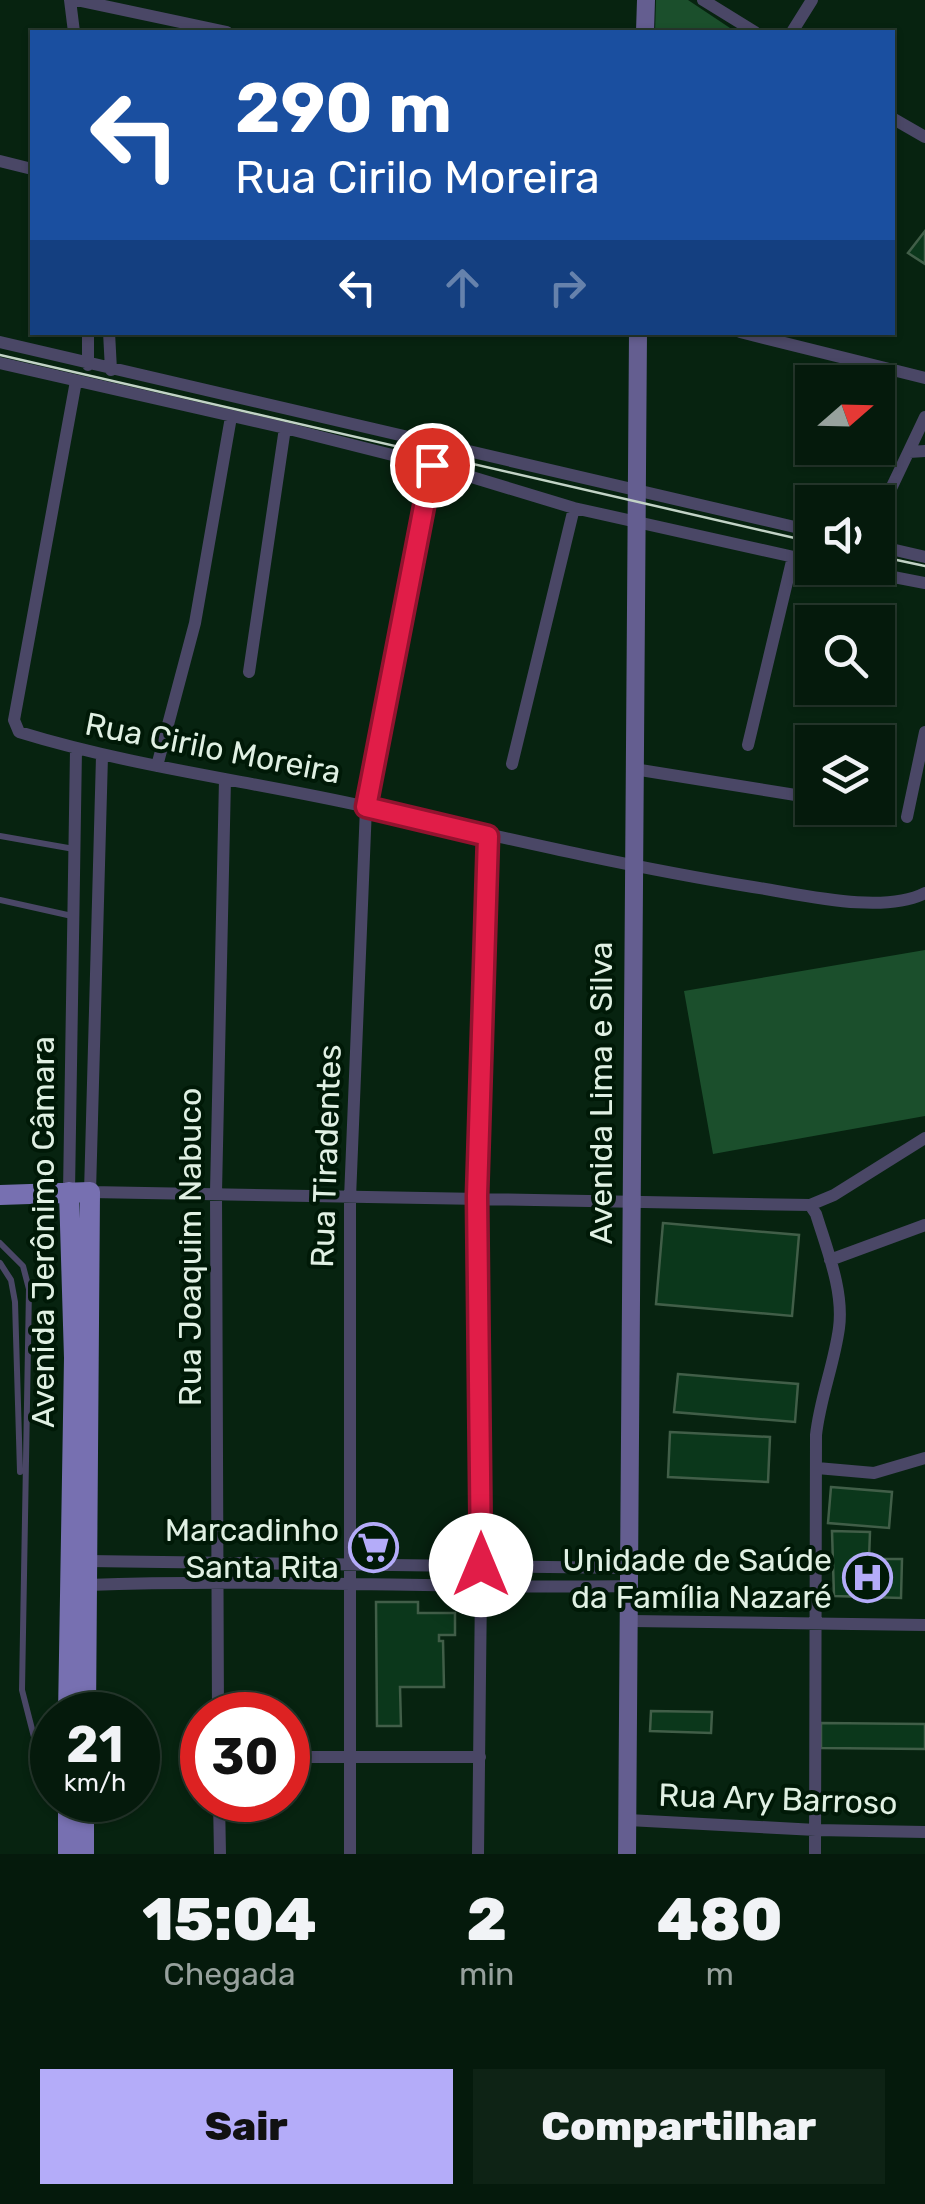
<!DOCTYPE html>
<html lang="pt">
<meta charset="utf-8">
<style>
body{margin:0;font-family:Rubik,sans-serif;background:#0e2315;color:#f1f3f6;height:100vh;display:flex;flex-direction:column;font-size:38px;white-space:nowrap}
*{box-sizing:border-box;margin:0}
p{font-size:32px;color:#97a19d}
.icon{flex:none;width:55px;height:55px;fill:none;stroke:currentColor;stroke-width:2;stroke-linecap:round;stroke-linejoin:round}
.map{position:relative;height:1854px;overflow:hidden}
.details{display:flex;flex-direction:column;background:#051a0c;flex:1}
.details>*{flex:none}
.guide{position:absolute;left:30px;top:30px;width:865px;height:305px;border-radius:0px;box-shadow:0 2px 8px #0004,0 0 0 2px #26382d;background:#1a4fa0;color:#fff;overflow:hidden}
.needle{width:65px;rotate:70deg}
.tools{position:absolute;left:795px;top:365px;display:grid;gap:20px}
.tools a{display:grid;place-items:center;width:100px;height:100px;border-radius:0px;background:#051a0c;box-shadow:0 2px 8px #0004,0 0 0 2px #26382d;font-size:50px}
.speed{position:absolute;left:30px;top:1692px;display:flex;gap:20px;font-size:50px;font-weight:700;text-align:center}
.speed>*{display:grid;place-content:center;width:130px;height:130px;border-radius:50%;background:#051a0c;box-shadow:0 2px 8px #0004,0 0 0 2px #26382d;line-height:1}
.speed small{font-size:25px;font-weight:400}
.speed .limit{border:15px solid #d22;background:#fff;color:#111}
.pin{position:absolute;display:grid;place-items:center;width:85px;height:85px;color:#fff;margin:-42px;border:5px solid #fff;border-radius:50%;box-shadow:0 2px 10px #0007}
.me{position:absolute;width:110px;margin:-55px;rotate:0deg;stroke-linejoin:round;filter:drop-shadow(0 0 8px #0008)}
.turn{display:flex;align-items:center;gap:35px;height:210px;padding:0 40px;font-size:45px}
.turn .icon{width:130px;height:130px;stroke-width:2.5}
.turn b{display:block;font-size:70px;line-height:85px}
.lanes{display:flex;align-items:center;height:95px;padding:0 40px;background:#0003;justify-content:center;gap:50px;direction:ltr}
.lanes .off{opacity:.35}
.eta{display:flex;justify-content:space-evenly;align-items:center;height:170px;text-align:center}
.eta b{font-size:60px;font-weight:800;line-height:70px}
.action{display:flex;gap:20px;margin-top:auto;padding:20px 40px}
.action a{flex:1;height:115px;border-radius:0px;background:#b4acf9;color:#111;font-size:40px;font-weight:800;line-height:115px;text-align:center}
.action a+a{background:#0e2315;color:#f1f3f6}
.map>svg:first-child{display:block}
.green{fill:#1b4f2c}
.building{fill:#0b371b;stroke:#415e48;stroke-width:2.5}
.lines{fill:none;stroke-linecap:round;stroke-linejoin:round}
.service{stroke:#4a4766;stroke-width:6}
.minor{stroke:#4a4766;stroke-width:12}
.secondary{stroke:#645e90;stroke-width:18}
.primary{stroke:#7770b1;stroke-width:20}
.tram{stroke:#c2d3c6;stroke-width:2.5}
.route-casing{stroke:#92132f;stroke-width:25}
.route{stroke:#e11d48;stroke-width:18}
.labels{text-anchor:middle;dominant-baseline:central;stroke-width:8;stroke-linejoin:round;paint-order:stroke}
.street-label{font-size:32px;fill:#e0f0e3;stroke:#001907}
.poi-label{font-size:32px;fill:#e0f0e3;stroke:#001907;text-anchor:end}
</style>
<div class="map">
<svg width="925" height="1854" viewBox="0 0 925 1854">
<rect width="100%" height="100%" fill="#072310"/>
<path class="green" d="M656 0H688L736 32H655Z
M925 950V1116L713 1154 684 991Z"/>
<path class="building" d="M925 231V264L908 253Z
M663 1223 799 1235 792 1316 656 1304Z
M678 1374 798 1384 795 1422 674 1412Z
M670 1432 770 1437 768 1482 668 1477Z
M831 1487 892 1492 889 1528 828 1523Z
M832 1531 870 1532 869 1559H902L901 1598 834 1596Z
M376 1602H418V1613H455V1635H439V1641H443L444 1687H400L401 1726H377Z
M651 1711 712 1712 711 1733 650 1731Z
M821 1723 925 1724V1749L821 1748Z"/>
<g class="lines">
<path class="service" d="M0 836 74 849
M0 900 72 916
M0 1243 23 1266 29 1289 22 1690 34 1737 52 1751
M0 1263 11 1280 15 1302 20 1472"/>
<path class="minor" d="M70 0 74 32
M76 0 227 32
M703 0 755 32
M792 32 812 0
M892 118 925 137
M0 161 32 169
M88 332V365
M109 332 111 370
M740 332 925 378
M0 342 812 531
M0 363 285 428 432 465 574 508 812 561
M76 381 14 720 19 732C133 767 251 781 367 807 496 836 623 866 753 887 800 894 882 915 925 893
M909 452 925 451
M878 516 925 417
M878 546 925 557
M847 568 925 583
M249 672 285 428
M748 745 793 557
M102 756 90 1192 810 1205 834 1195 925 1138
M512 764 574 508
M157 766 195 623 231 417
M634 769 808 797
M907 817 925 732
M69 1192 76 749
M810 1205 816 1214C827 1250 844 1291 839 1328 834 1365 820 1398 816 1435L815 1854
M830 1260 925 1225
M817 1468 874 1473 925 1458
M87 1561 630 1568
M87 1585C268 1578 449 1589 630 1586
M631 1621 925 1625
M218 1715 216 1192 225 779
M288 1757H480
M219 1800 220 1854
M628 1820 816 1830 925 1832
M350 1854V1198L366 807 432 465
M478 1854 481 1588 477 1196 488 837"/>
<path class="secondary" d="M645 32 646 0
M627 1854 638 332"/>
<path class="primary" d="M0 1195 90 1192 86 1715
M68 1715 74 1358 69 1192
M68 1800V1854
M84 1854V1800"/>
<path class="tram" d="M0 355 812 542
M878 556 925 566"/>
</g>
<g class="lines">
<defs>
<path id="route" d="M432 465 366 807 488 836 477 1196 481 1565"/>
</defs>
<use href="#route" class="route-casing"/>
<use href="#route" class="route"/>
</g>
<defs>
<symbol id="supermarket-ring" viewBox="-11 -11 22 22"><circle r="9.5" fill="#001907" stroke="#b4acf9" stroke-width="1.5"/><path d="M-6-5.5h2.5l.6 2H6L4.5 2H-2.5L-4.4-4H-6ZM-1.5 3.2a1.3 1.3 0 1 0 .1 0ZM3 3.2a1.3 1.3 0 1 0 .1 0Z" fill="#b4acf9"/></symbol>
<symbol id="hospital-ring" viewBox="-11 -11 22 22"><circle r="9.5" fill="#001907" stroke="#b4acf9" stroke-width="1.5"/><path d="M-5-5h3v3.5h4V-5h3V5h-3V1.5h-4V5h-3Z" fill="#b4acf9"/></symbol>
</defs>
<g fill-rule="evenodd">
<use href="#supermarket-ring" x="346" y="1520" width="55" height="55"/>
<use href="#hospital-ring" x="840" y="1550" width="55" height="55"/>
</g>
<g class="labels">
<g class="street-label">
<text transform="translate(213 748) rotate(11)">Rua Cirilo Moreira</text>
<text transform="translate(601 1093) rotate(-90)">Avenida Lima e Silva</text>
<text transform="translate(326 1156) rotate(-88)">Rua Tiradentes</text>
<text transform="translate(43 1232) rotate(-90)">Avenida Jerônimo Câmara</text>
<text transform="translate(190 1247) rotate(-90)">Rua Joaquim Nabuco</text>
<text transform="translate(778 1799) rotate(2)">Rua Ary Barroso</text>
</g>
<g class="poi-label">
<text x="339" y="1530">Marcadinho<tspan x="339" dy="37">Santa Rita</tspan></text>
<text x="832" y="1560">Unidade de Saúde<tspan x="832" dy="37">da Família Nazaré</tspan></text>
</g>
</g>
</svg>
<div class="tools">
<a><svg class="needle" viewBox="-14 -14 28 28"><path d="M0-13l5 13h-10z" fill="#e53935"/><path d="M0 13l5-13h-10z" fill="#97a19d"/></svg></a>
<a><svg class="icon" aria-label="sound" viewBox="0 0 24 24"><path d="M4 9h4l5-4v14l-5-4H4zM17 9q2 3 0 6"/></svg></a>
<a><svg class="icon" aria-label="search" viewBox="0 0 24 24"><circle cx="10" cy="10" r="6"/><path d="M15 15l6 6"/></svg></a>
<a><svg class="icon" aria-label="layers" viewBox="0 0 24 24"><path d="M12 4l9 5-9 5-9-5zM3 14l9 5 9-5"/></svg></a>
</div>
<div class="speed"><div>21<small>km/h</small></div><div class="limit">30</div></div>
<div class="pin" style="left:432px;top:465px;background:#d93025"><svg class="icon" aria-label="arrive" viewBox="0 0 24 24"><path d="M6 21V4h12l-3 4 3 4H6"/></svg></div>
<svg class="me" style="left:481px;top:1565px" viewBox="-20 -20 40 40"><circle r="19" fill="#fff"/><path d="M0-13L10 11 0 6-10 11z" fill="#e11d48"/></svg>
<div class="guide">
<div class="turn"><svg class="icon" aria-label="left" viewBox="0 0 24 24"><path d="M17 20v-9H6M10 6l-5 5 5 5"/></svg><div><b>290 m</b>Rua Cirilo Moreira</div></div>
<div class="lanes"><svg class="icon" aria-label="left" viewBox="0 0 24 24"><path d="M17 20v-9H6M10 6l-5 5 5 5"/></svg><svg class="icon off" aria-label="ahead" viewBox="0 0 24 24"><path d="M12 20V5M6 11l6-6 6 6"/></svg><svg class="icon off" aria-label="right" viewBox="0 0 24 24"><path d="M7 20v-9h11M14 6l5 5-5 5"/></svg></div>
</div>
</div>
<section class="details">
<div class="eta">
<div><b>15:04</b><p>Chegada</p></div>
<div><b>2</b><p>min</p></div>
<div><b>480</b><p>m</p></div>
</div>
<div class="action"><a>Sair</a><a>Compartilhar</a></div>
</section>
